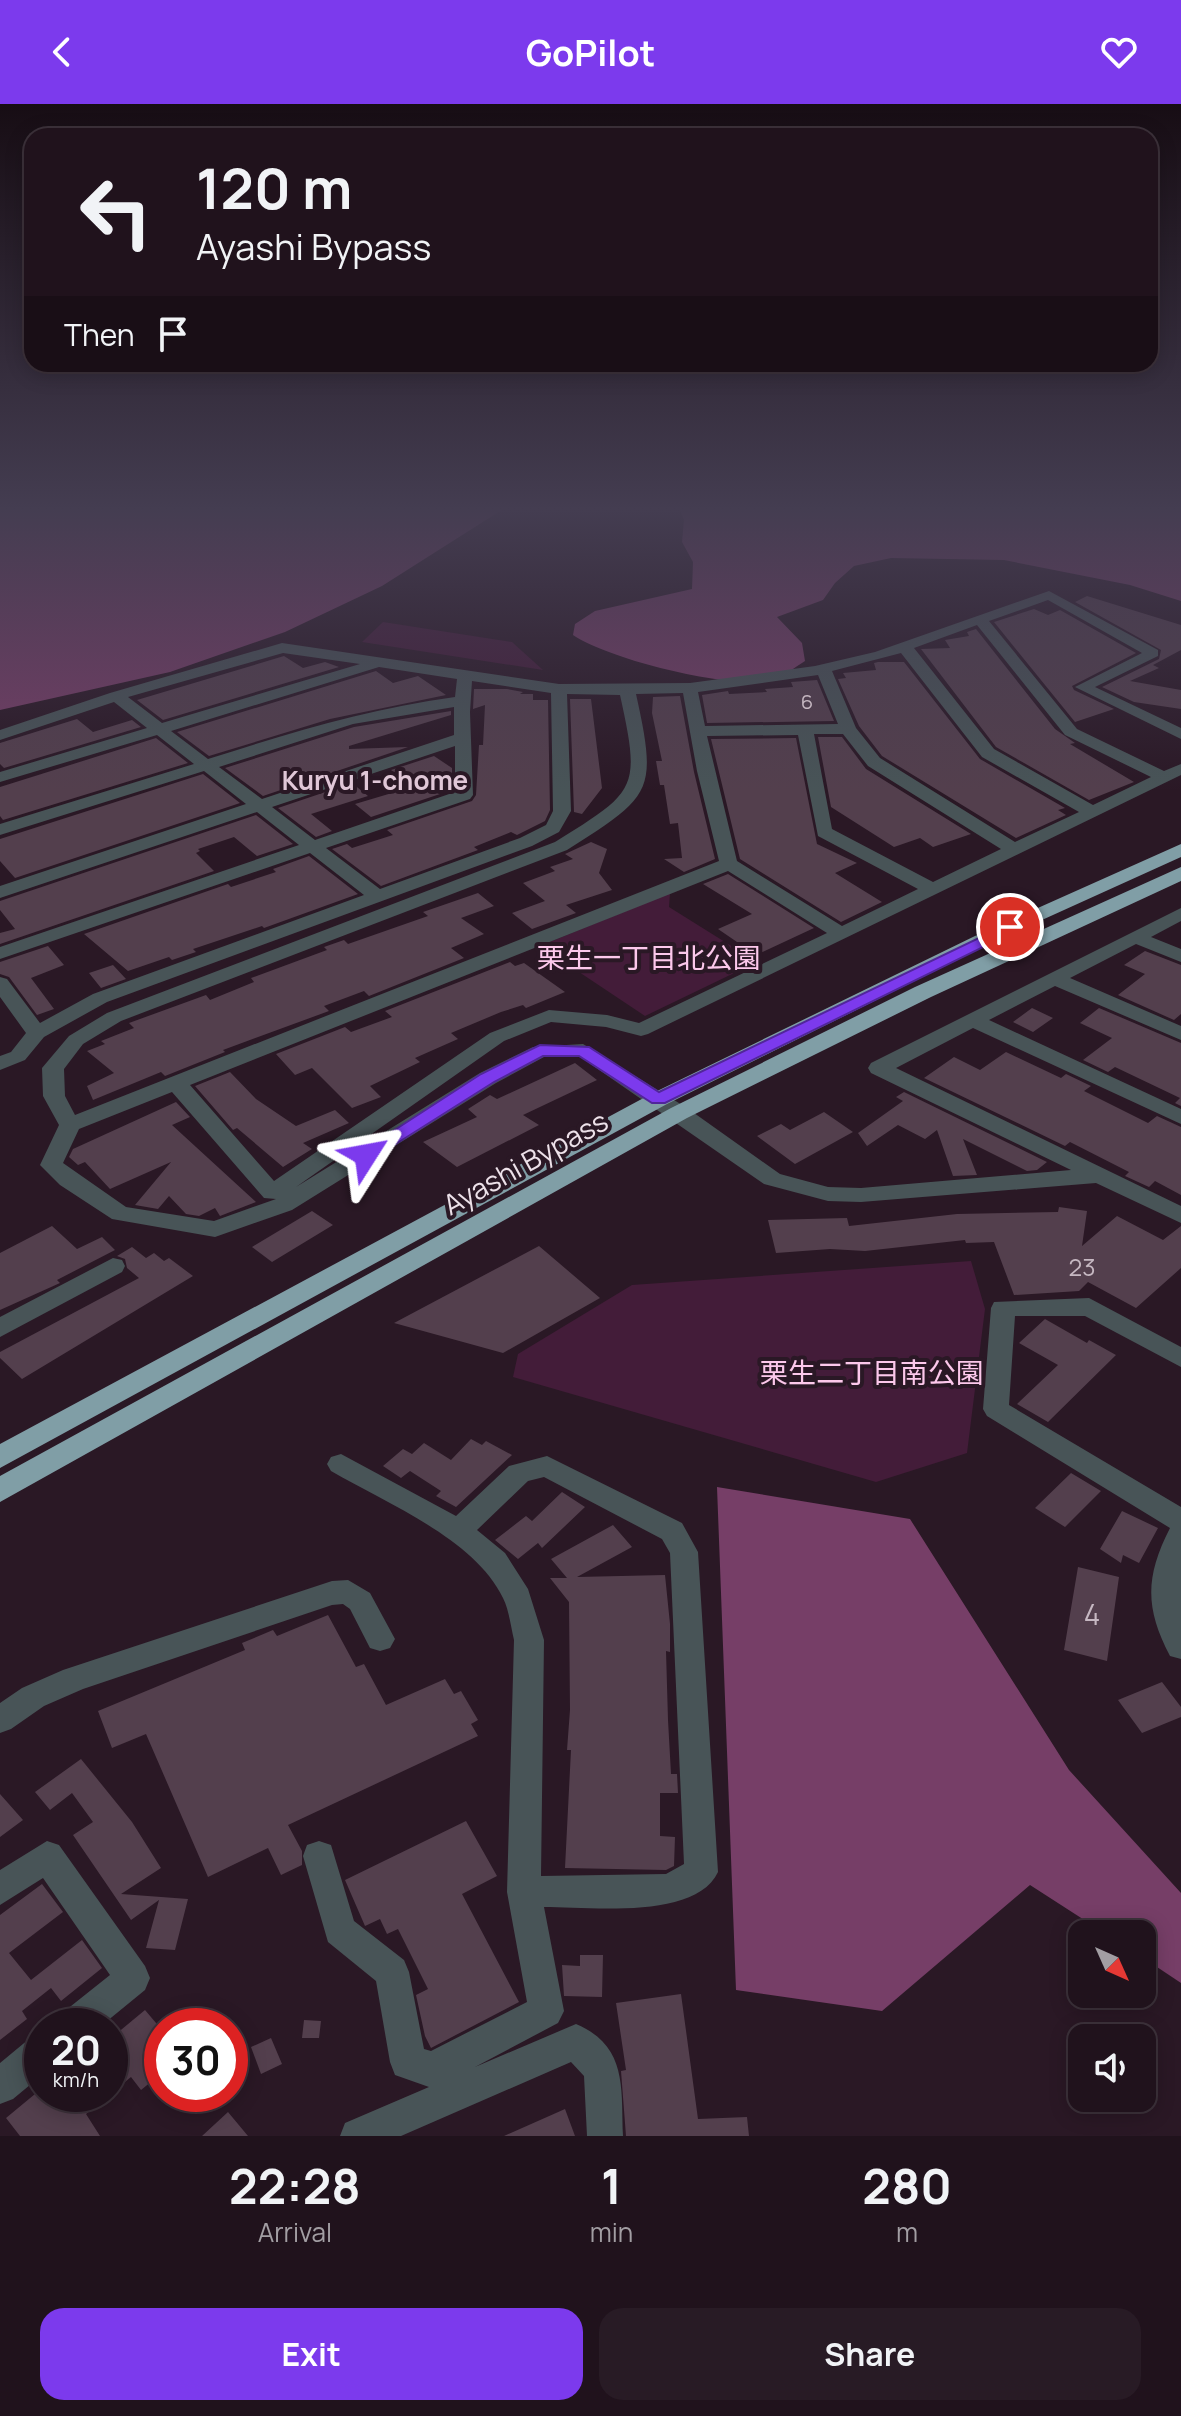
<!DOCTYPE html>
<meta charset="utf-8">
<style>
body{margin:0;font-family:Manrope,"Noto Sans JP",sans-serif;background:#281b25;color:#f1f3f6;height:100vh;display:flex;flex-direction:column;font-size:30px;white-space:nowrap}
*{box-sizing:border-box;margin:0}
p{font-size:26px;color:#a29ea3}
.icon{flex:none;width:44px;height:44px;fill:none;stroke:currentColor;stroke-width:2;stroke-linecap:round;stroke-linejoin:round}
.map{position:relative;height:2032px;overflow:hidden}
.details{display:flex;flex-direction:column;background:#20121c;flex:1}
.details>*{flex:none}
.top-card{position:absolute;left:24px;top:24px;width:1134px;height:244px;border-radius:24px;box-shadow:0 4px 20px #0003,0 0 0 2px #3d323b;background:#20121c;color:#f1f3f6;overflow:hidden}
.needle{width:52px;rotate:135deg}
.fabs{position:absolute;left:1068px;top:1816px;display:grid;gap:16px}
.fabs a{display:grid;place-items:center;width:88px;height:88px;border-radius:16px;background:#20121c;box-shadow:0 4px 20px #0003,0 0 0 2px #3d323b;font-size:40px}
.speed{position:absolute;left:24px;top:1904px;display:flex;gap:16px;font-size:40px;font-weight:700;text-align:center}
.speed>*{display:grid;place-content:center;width:104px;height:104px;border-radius:50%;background:#20121c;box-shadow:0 4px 20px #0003,0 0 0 2px #3d323b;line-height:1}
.speed small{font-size:20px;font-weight:400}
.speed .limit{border:12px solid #d22;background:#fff;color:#111}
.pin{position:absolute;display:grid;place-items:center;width:68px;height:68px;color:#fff;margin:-34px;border:4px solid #fff;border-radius:50%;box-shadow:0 2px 8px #0007}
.me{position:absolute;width:88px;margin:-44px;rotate:56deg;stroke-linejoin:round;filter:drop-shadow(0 0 6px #0008)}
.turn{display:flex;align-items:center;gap:28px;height:168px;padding:0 40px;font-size:36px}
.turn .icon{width:104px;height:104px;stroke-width:2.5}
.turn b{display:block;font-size:56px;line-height:68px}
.then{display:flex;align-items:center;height:76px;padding:0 40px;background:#0003;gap:16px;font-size:30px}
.eta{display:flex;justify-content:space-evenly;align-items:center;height:136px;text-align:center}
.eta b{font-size:48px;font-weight:700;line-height:56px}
.button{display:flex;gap:16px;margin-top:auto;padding:16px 40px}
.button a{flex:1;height:92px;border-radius:24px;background:#7c3aed;color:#fff;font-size:32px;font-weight:700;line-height:92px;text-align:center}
.button a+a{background:#281b25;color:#f1f3f6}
header{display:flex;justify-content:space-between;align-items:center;height:104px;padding:0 40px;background:#7c3aed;color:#fff;font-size:36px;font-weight:700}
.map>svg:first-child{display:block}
.green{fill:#431c39}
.forest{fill:#763e67}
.building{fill:#533f4d}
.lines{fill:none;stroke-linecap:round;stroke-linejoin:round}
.minor{fill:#485457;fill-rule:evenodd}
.highway{fill:#809ea6;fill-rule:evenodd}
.route{fill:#7c3aed;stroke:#51269a;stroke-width:2}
.labels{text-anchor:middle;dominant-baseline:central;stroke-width:8;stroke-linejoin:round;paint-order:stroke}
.far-number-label{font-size:20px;fill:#c6b8c2}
.number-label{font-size:24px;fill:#c6b8c2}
.far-neighbourhood-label{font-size:26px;font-weight:bold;fill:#e0c7d7;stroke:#2a1825}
.park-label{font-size:28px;fill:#fcc8eb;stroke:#2a1825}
.street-label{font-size:28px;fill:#ede1e9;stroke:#2a1825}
.near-number-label{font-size:28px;fill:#c6b8c2}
</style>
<header><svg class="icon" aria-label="back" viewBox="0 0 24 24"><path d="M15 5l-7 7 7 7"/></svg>GoPilot<svg class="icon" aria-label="heart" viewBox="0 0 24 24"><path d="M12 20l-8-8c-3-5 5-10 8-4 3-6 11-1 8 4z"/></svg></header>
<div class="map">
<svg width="1181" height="2032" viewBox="0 0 1181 2032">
<rect width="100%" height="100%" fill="#2a1825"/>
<path class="green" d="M383 518 512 538 543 566 362 538Z
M670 789 669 803 757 858 645 912 540 842Z
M971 1157 985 1205 967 1349 876 1378 513 1273 518 1250 632 1181Z"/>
<path class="forest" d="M0 402H508L382 482 285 528 170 568 0 606Z
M678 402H1181V497L1130 481 1004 456 891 454 854 462 835 479 823 496 777 513 802 539 805 557C795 563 784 573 772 576 730 586 608 555 573 531L575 520 595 507 692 485 693 458 682 438 684 416Z
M717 1383 910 1415 1069 1666 1181 1789V1879L1142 1853V1830H1106L1030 1781 882 1907 736 1886Z"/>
<path class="building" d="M1087 492 1181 521V546L1153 561 1159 564 1130 577 1181 586V605L1134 598 1102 583 1159 555 1161 546 1075 498Z
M1034 505 1048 511 1060 506 1136 549 1072 582 1074 586 1114 605 1075 618 994 518Z
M976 525 1055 625 1075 639 1070 640 1134 678 1089 696 996 643 921 545 950 544 945 536 969 532 967 528Z
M284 552 303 564 325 558 339 563 163 616 137 596Z
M878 558H904L980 655 1065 704 1058 706 1066 711 1016 734 882 652 859 622 838 575 846 574 843 569 876 566 874 559Z
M376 567 393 579 418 572 446 591 330 615 209 652 177 628Z
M817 576 834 617 707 619 702 591 728 587 729 590 767 588 765 585 793 583 791 578Z
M474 585H507L523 588 520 590H533V596H548L550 706 545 717 517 731 511 728 474 743 478 746 381 782 332 745 347 740 352 744 393 731 387 726 472 697 476 691 479 641H483L485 601 473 605Z
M680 592 694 668 715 755 684 768 664 755 682 754 678 719 670 720 664 681H660L656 657H662L652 609 653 593Z
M570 595H591L602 684 582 710 574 708Z
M451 607V611L349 642V645L408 643 263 692 225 664 354 623Z
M77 615 93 628 132 616 141 623 4 664 0 660V639Z
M818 633H842L866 665 971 730 933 743 920 734 894 743 831 703Z
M156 634 188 659 3 716 0 712V683Z
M796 634 817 740 857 759 835 769 882 798 841 818 740 755 711 635Z
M434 652 452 664V686L371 713 355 700 412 683 391 666Z
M203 670 240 699 15 774 0 757V735Z
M352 679 368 692 311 710 332 727 316 733 278 704Z
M256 711 293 740 257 752 234 733 198 745 200 747 196 749 214 767 0 840V829L15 825 0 806V797Z
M591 738 607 745 599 769 612 786 566 801 576 809 532 825 512 809 545 797 523 779 555 767 550 763 573 755 565 750Z
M309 752 358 790 264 824 262 822 193 845 196 848 172 856 169 853 128 867 84 830 228 780 231 783 276 768 273 765Z
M728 770 814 824 756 851 718 825 752 810 703 780Z
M478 789 494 802 461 814 484 830 451 844 464 854 369 892 364 887 324 902 329 907 223 946 225 948 165 972 161 968 93 996 87 982 114 969 87 947 105 940 101 937 134 924 129 919 206 891 210 896 254 878 251 874 327 846 324 843 344 836 348 840 428 812 423 808Z
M48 842 64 861 31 874 54 905 37 911 9 873 0 870V858Z
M1145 847 1181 861V910L1174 916 1118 891 1145 870 1124 861Z
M510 858 515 862 524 859 565 888 526 904 523 901 501 908 451 929 458 935 415 954 420 958 370 982 381 993 352 1004 312 964 295 971 276 950 345 923 351 928 392 913 385 907Z
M113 861 126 875 101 884 89 869Z
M1032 904 1053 914 1033 928 1013 918Z
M1099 904 1181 939V1002L1175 999 1180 994 1115 963 1108 968 1083 956 1112 934 1080 919Z
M1006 948 1061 974 1066 970 1091 982 1084 987 1148 1019 1157 1012 1181 1023V1091L1155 1077 1149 1083 1125 1072 1129 1068 1070 1038 1065 1042 924 974 954 953 980 966Z
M575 959 597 976 523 1011 539 1021 457 1063 423 1038 477 1013 468 1005 490 991 497 995Z
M230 968 256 995 296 1022 335 1006 349 1019 303 1039 312 1045 283 1063 237 1024 233 1026 195 982Z
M904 988 1047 1058 1037 1066 1027 1067 963 1035 977 1071 953 1072 937 1026 925 1035 898 1021 867 1042 858 1029 903 997 896 993Z
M176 998 190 1013 172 1021 256 1098 220 1112 215 1104 199 1112 186 1110 169 1092 158 1105 135 1101 171 1058 110 1085 85 1058 78 1061 69 1053 73 1045Z
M824 1008 853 1028 795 1060 757 1032 781 1020 790 1026Z
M1059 1103 1087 1107 1082 1142 1117 1112 1163 1136 1181 1122V1164L1136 1204 1088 1178 1079 1187 1014 1191 994 1138 966 1139 965 1136 865 1147 830 1145 776 1149 768 1116 847 1114 849 1122 957 1110 1058 1108Z
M312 1107 333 1121 272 1158 252 1143Z
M52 1122 77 1145 102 1133 115 1146 57 1176 60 1179 0 1206V1149Z
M539 1142 600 1194 503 1249 394 1219Z
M132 1143 146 1154 154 1149 164 1157 169 1154 193 1172 22 1275 0 1254V1248L139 1174 127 1164 125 1155 117 1152Z
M1045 1215 1087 1239 1089 1236 1116 1251 1048 1318 1017 1300 1058 1261 1019 1239Z
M471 1335 482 1341 486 1337 512 1351 456 1403 436 1392 441 1387 410 1367 401 1374 383 1362 403 1345 412 1350 424 1339 451 1356Z
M1071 1369 1101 1387 1065 1423 1035 1404Z
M562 1388 585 1403 542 1444 538 1439 518 1455 495 1436 526 1412 532 1417Z
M1122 1407 1158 1424 1139 1459 1123 1451 1121 1459 1100 1445Z
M613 1421 632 1443 577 1473 665 1471 670 1520V1548L666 1547 668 1616 671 1670H677L678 1689H660V1732L675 1733 674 1762 666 1766 565 1764 571 1646H567L570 1606 569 1498 550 1474H567L551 1455Z
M1078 1463 1119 1473 1107 1557 1064 1546Z
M328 1511 356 1563 364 1560 386 1601 445 1575 454 1590 461 1587 478 1616 471 1620 478 1632 288 1721 302 1747V1761L281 1771 268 1744 208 1773 146 1630 112 1644 98 1607 245 1546 242 1539 273 1526 277 1532Z
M1162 1578 1181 1603V1613L1142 1629 1118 1596Z
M81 1655 132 1718 161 1764 121 1790 188 1795 175 1846 146 1844 159 1796 131 1816 73 1731 93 1718 72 1689 50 1706 35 1688Z
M0 1690 23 1716 0 1733Z
M466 1717 497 1772 462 1790 519 1898 431 1944 425 1932 416 1891 428 1885 398 1825 387 1830 380 1815 365 1822 345 1776Z
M42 1780 63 1808 9 1849 31 1876 82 1836 102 1864 61 1897 51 1884 22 1907 27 1915 0 1936V1811Z
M580 1851H603L602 1893 564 1892 562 1861 580 1862Z
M681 1890 698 2015 747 2013 749 2032H626L621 1967 626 1966 616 1899Z
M145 1906 162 1926V1969L141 1986 131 1973 86 2010 100 2032H20L6 2014 35 1990H110V1935Z
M304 1916 321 1917 319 1934H302Z
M271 1934 282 1960 261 1970 251 1943Z
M565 2005 575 2032H504Z
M228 2008 248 2032H202Z"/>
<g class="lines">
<path class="minor" d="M1049 487 1158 546V552L1095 583 1181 624V635L1075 583 1142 549 1048 496 989 517 1077 625 1164 667 1181 660V671L648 930 641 932 606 923 551 918 504 937 296 1083 480 969 533 943 583 940 687 1004 780 1070 828 1083 861 1084 1071 1066 871 969 868 964 871 959 1181 804V817L1151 833 1181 845V858L1136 840 1070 874 1181 922V936L1055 882 989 916 1181 1005V1020L973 924 896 964 1181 1102V1119L1096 1079 861 1098 828 1097 764 1080 579 952 544 953 496 979 292 1106 215 1133 112 1115 60 1081 40 1061 59 1021 43 992 42 964 69 932 107 909 555 738C637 687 641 686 620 591L567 590 571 707 559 728 532 742 107 898 44 933 25 956 0 966V952L11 948 26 929 0 893V873L7 875 40 919 93 890 364 791 310 749 0 855V843L299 741 257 708 0 794V782L246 700 204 667 0 731V720L194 660 157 631 0 678V668L147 624 114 598 0 636V626L110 589 282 539 559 580 690 579 815 562 875 548ZM977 521 1065 631 1151 673 1093 701 994 645 914 544ZM283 549 360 560 162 619 128 593ZM901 549 982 653 1079 708 1015 738 880 654 856 624 832 567ZM379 563 457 575 455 593C367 605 293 628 208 655L171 627ZM818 571 838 620 705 622 698 588ZM472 577 551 589 553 707 546 721 520 734 380 785 326 744 470 695 473 691 470 608ZM683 589 697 667 719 757 75 1011 65 992 64 965 83 940 121 917 567 746C652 692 658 689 636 590ZM454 603V631L262 695 219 663 353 620ZM814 630H843L868 662 1001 745 933 778 832 725ZM798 631 818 732 918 785 842 822 737 757 707 632ZM455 642V688L315 736 272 703ZM728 767 827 829 639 919 607 911 549 906 490 929 274 1077 190 981ZM172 988 264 1094 276 1095 214 1117 126 1103 63 1059 79 1025Z
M113 1154 122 1156 125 1162 122 1168 0 1233V1213Z
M1089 1194 1181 1243V1263L1085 1212H1015L1009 1301 1181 1403V1555L1170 1552C1145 1504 1145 1473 1170 1424L987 1312 983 1305 991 1204 994 1198Z
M341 1350 456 1412 509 1362 547 1352 682 1419 698 1448 718 1768C696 1816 589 1803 544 1803L564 1907 558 1919 475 1963 576 1920C628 1942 621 1985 623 2032H587L584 1972 571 1958 401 2032H340L345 2019 429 1983 395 1971 390 1958 376 1877 328 1838 303 1752 307 1741 319 1737 331 1741 354 1817 404 1856 409 1868 424 1945 431 1947 527 1898 507 1788 514 1536C511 1523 509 1506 503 1494 475 1435 386 1399 331 1367L327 1360 331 1353ZM544 1373 662 1435 670 1449 684 1760 666 1770 541 1772 544 1536 528 1485 505 1449 477 1426 528 1377Z
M348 1476 370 1489 395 1535 390 1544 380 1547 370 1544 350 1505 343 1500 332 1501 83 1585 44 1602 11 1625 0 1629V1599L22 1584 63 1566 332 1477Z
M47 1737 59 1741 145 1862 150 1874 145 1886 101 1922H56L61 1910 110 1871 43 1774 0 1801V1766Z
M42 1930V1971L13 1995 0 2000V1959L29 1935Z"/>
<path class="highway" d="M1181 740V753L989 840 667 1000 0 1364V1340L651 990 975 832Z
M1181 763V777L931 893 687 1014 0 1398V1372L671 1004 915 883Z"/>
</g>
<linearGradient id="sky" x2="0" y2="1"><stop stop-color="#170d14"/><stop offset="0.59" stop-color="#443d51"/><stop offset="1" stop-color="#443d51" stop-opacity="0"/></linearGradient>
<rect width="1181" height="687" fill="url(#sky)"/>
<path class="route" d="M1010 819 1016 820V827L665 999H652L579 952H543L494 978 372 1055H359L356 1051 481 970 540 941 589 943 659 988Z"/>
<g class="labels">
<g class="far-number-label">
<text x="807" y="597">6</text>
</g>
<g class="number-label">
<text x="1082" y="1162">23</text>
</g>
<g class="far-neighbourhood-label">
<text x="375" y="676">Kuryu 1-chome</text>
</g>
<g class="park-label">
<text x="649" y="853">栗生一丁目北公園</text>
<text x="872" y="1268">栗生二丁目南公園</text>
</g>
<g class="street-label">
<text transform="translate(525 1058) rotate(-29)">Ayashi Bypass</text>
</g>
<g class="near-number-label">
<text x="1092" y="1510">4</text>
</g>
</g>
</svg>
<div class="fabs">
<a><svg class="needle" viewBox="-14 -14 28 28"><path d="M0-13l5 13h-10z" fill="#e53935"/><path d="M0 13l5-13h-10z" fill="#a29ea3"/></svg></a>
<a><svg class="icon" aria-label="sound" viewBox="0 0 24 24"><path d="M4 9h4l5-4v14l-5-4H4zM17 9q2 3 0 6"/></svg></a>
</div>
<div class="speed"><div>20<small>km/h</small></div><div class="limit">30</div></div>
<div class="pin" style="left:1010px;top:823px;background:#d93025"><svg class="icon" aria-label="arrive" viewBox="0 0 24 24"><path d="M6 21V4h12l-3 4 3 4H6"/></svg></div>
<svg class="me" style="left:366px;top:1051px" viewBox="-20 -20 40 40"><path d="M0-17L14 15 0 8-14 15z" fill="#7c3aed" stroke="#fff" stroke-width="4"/></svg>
<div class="top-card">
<div class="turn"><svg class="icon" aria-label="left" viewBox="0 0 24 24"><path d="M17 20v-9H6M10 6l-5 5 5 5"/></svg><div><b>120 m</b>Ayashi Bypass</div></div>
<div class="then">Then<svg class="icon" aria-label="arrive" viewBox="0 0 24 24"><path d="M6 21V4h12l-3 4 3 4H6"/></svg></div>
</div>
</div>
<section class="details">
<div class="eta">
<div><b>22:28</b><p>Arrival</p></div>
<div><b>1</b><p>min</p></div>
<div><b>280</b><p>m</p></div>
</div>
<div class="button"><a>Exit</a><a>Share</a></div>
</section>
